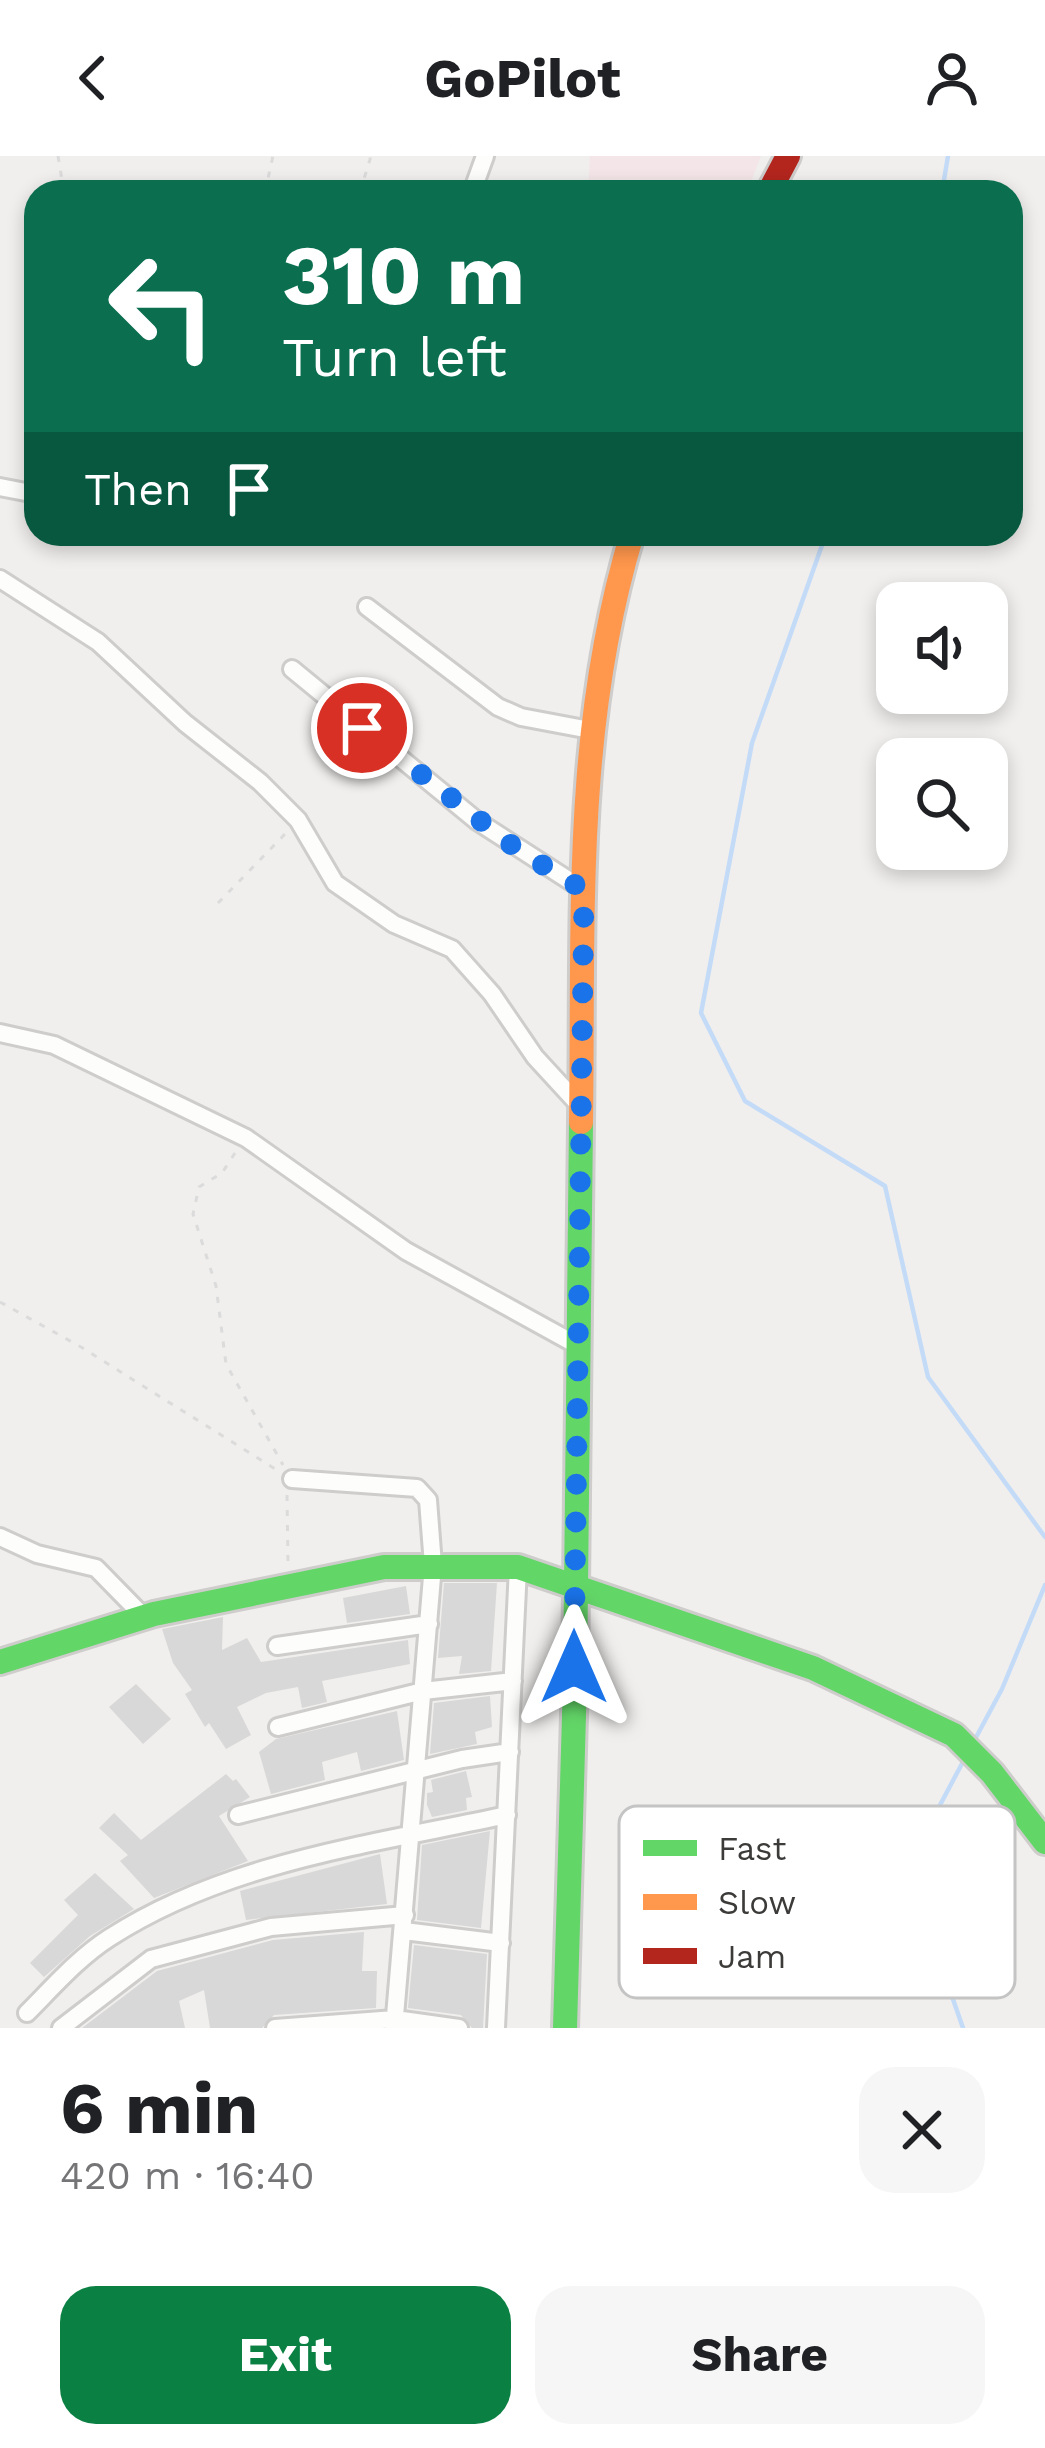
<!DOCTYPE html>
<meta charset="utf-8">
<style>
body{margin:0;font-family:"Work Sans",sans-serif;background:#f6f6f6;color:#202124;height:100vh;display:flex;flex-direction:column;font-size:45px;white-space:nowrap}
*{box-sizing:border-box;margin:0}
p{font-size:39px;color:#757577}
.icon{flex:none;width:66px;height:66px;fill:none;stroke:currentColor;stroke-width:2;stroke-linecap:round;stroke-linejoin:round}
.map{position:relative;height:1872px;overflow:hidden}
.sheet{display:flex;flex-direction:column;background:#fff;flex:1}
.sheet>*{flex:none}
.hud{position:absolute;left:24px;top:24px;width:999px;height:366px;border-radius:36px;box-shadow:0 6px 18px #0003;background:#0b6e4f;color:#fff;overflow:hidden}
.fabs{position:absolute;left:876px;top:426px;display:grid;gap:24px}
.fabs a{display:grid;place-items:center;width:132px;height:132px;border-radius:24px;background:#fff;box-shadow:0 6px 18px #0003;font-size:60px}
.pin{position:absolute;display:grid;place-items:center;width:102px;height:102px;color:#fff;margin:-51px;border:6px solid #fff;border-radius:50%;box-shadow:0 3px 12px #0007}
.me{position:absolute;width:132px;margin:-66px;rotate:0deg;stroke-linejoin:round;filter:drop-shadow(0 0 9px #0008)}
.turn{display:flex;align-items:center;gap:42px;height:252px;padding:0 60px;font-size:54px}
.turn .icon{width:156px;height:156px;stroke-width:2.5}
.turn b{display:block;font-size:84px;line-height:102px}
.then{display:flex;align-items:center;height:114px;padding:0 60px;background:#0003;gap:24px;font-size:45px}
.round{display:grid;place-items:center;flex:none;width:126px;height:126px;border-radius:36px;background:#f6f6f6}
.headline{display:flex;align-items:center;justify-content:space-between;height:204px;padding:0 60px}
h1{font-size:72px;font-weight:700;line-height:90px}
.primary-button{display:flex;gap:24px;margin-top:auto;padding:24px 60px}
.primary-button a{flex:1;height:138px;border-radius:36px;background:#0b8043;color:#fff;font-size:48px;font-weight:700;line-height:138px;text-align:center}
.primary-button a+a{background:#f6f6f6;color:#202124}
header{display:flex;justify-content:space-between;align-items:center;height:156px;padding:0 60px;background:#fff;font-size:54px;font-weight:700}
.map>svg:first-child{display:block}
.commercial{fill:#f4e6e8}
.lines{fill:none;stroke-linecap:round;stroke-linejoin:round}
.stream{stroke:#c4dbf8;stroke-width:4.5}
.building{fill:#d9d8d8}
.street-casing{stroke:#cecdcc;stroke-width:22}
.fast-casing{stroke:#cecdcc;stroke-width:30}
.slow-casing{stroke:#cecdcc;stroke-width:30}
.jam-casing{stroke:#cecdcc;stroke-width:30}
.path{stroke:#dcdbdb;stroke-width:3;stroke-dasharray:6 9;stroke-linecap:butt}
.street{stroke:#fdfdfc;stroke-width:16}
.fast{stroke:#63d668;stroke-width:24}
.slow{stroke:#ff974d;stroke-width:24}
.jam{stroke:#b3261e;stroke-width:24}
.route{stroke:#1a73e8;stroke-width:21;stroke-dasharray:0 37.8}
.key{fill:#fff;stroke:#c4c4c4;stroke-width:3}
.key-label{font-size:33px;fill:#3c3b39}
</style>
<header><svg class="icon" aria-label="back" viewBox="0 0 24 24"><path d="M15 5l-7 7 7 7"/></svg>GoPilot<svg class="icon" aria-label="person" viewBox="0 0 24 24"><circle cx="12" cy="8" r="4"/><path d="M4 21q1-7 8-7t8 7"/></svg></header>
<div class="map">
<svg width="1045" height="1872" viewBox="0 0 1045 1872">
<rect width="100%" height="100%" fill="#f0efed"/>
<path class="commercial" d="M590 0H761L747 36H588Z"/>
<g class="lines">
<path class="stream" d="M942 36 948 0
M826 378 752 587 701 857 745 945 885 1030 928 1221 1045 1381
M973 1587 1002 1533 1045 1429
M963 1872 907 1711 965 1602"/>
</g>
<path class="building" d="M444 1427H497L491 1515 459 1518 462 1500 438 1502Z
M406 1430 410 1458 347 1467 343 1442Z
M223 1461 222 1494 247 1482 261 1506 408 1484 410 1508 322 1525 327 1546 302 1552 298 1531 266 1537 237 1551 251 1579 226 1593 209 1567 205 1571 185 1538 192 1534 173 1507 162 1473Z
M136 1528 171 1563 143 1588 109 1551Z
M490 1540 492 1571 475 1576 477 1588 430 1598 434 1547Z
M397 1555 404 1604 361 1615 357 1596 322 1606 325 1624 271 1638 259 1596 276 1583Z
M466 1615 472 1641 466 1642 467 1654 432 1661 427 1649V1637L433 1636 431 1624Z
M226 1618 233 1625 236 1623 250 1641 219 1660 248 1705 154 1742 120 1705 128 1699 99 1672 114 1657 141 1684Z
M490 1675 481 1772 417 1764 422 1689Z
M380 1698 387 1748 246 1764 240 1735Z
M95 1717 134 1753 90 1780 44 1821 30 1807 78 1759 64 1744Z
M364 1776 362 1815H377L376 1852 274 1859 262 1872H210L204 1834 179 1845 185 1872H82L157 1815 273 1784Z
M414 1789 487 1798 483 1872H472L461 1859 408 1852Z"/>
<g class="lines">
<defs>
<path id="street" d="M472 36 485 0
M0 331 36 338
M0 423 98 486 185 567 260 626 298 664 335 727 394 768 452 793 492 838 535 901 581 951
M367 451 498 551 521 561 590 574
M292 513 477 665 584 734
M0 877 54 889 246 982 406 1095 575 1188
M292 1323 417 1332 428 1344 433 1409 394 1872
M0 1381 37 1398 96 1412 144 1461
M277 1490 429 1468
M278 1571 423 1535 513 1525
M238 1659 462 1603 510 1596
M404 1775 501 1787
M27 1857C53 1831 78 1802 109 1782 226 1706 373 1688 507 1659
M61 1872 151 1803 271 1771 405 1759
M275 1872 395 1863 459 1872
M496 1872 518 1411"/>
<path id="fast" d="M0 1506 154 1458 384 1411H518L813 1512 954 1579 992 1617 1045 1686
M565 1872 575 1525 581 966"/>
<path id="slow" d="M581 966C584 765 573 574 632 378"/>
<path id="jam" d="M769 36 788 0"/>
</defs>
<use href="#street" class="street-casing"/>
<use href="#fast" class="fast-casing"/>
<use href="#slow" class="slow-casing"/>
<use href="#jam" class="jam-casing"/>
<path class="path" d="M58 0 64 36
M265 36 273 0
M360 36 371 0
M218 747 285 678
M235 997 222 1017 199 1031 193 1058 216 1130 226 1208 283 1309
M0 1146 81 1191 280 1316
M287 1339 288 1408"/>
<use href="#street" class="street"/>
<use href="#fast" class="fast"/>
<use href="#slow" class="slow"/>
<use href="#jam" class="jam"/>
</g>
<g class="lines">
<path class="route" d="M362 572 518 694 584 734 574 1511"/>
</g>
<rect x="619" y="1650" width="396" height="192" rx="18" class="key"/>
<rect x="643" y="1684" width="54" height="16" fill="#63d668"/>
<rect x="643" y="1738" width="54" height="16" fill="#ff974d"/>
<rect x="643" y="1792" width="54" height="16" fill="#b3261e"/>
<g class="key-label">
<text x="718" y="1704">Fast</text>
<text x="718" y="1758">Slow</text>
<text x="718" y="1812">Jam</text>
</g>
</svg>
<div class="fabs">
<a><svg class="icon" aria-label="sound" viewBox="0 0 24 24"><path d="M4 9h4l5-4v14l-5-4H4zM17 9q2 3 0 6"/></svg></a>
<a><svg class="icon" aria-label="search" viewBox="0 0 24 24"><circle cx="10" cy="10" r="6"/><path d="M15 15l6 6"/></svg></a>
</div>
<div class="pin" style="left:362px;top:572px;background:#d93025"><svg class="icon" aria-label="arrive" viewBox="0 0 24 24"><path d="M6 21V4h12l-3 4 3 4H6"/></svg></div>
<svg class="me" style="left:574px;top:1511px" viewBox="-20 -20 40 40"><path d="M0-17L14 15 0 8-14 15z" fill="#1a73e8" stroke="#fff" stroke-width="4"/></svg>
<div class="hud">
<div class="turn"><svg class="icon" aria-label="left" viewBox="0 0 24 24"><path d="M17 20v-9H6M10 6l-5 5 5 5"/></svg><div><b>310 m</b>Turn left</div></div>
<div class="then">Then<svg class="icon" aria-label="arrive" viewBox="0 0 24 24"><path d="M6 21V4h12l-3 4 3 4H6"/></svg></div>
</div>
</div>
<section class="sheet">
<div class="headline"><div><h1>6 min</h1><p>420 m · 16:40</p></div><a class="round"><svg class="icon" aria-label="close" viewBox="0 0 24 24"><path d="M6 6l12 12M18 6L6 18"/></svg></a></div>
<div class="primary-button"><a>Exit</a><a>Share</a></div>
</section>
